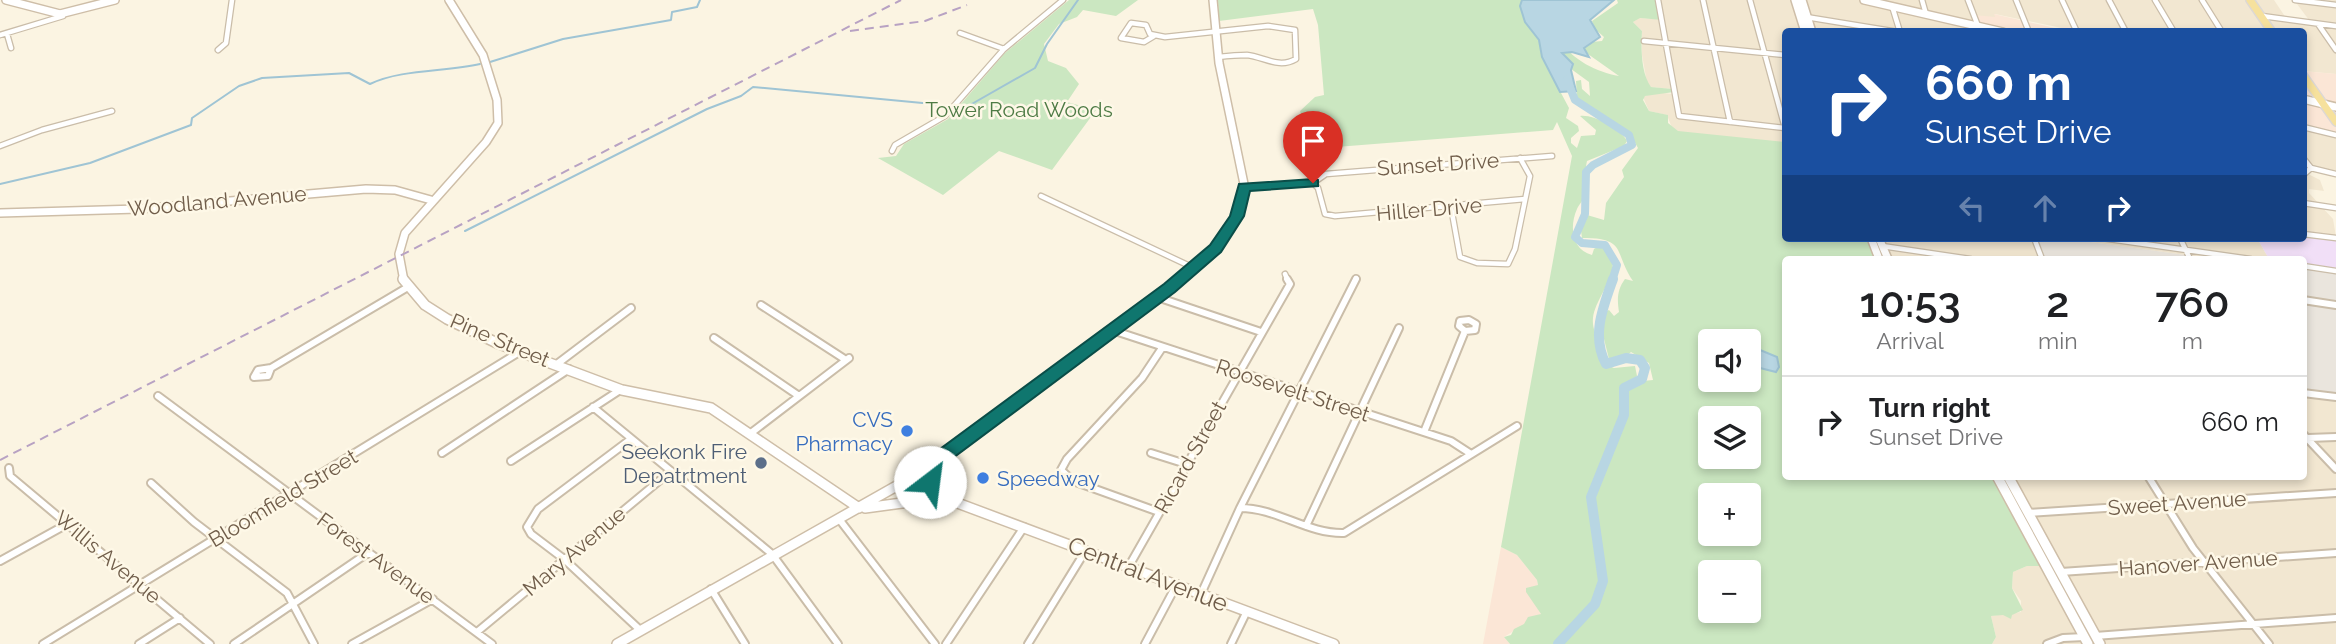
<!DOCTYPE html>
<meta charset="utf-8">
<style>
body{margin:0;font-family:Raleway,sans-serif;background:#f6f6f6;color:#202124;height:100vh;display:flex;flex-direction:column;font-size:26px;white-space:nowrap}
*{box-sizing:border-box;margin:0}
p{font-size:23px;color:#757577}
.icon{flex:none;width:38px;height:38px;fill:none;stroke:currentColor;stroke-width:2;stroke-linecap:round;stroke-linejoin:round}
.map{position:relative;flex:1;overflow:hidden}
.side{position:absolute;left:1782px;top:256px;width:525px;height:224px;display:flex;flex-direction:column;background:#fff;border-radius:7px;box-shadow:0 4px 10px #0003}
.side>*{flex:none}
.guide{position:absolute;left:1782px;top:28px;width:525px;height:214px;border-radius:7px;box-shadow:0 4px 10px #0003;background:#1a4fa0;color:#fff;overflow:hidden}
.buttons{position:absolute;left:1698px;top:329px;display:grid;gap:14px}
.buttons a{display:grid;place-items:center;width:63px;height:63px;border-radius:7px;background:#fff;box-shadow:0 4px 10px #0003;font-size:35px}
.pin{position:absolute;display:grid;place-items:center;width:60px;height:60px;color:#fff;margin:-72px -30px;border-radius:50% 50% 50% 0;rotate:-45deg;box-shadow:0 0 7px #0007}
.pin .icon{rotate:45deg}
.me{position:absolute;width:77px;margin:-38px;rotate:30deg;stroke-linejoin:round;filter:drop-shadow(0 0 5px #0008)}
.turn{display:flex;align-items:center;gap:24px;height:147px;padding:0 28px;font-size:32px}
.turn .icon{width:91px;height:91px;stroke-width:2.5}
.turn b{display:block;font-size:49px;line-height:60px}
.lanes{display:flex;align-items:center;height:66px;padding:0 28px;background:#0003;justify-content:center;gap:35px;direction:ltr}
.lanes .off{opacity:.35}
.eta{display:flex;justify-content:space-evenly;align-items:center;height:119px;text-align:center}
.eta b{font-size:42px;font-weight:600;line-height:49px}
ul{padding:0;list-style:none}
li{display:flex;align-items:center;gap:21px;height:91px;padding:0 28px;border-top:2px solid #e0e0e0}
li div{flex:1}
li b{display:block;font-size:26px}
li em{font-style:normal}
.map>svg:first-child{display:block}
.residential{fill:#f2e7d1}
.commercial{fill:#fbe6d6}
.industrial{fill:#eae5dd}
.education{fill:#f1dff7}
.green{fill:#cbe7c1;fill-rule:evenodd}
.water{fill:#b8d6e3;stroke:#9fc4d4;stroke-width:2}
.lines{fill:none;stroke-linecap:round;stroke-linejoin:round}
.stream{stroke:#9fc4d4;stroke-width:2}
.river-far1{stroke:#b8d6e3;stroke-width:8}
.river{stroke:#b8d6e3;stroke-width:10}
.street-far1-casing{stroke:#cabda9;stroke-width:7}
.street-casing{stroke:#cabda9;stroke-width:10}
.secondary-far1-casing{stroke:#cebea8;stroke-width:10}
.secondary-casing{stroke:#cebea8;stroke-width:12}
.primary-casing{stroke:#ddd8d4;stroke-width:10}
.street-far1{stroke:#fff;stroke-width:4.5}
.street{stroke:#fff;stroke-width:6}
.secondary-far1{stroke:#fff;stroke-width:7}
.secondary{stroke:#fff;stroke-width:9}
.primary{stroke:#f6e19d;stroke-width:7}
.rail{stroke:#b8a2c3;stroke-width:2;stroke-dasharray:9 6;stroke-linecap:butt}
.route{fill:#0f766e;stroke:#0a4d48;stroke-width:2}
.shop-dot{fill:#3f7fe0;stroke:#fef8e7;stroke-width:2.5}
.service-dot{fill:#5c6f8a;stroke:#fef8e7;stroke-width:2.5}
.labels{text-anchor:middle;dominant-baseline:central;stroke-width:5;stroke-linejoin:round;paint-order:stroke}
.park-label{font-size:21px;fill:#4e7b45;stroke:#fef8e7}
.street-label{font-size:21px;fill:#705d4a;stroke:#fef8e7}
.shop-label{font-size:21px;fill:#366cbe;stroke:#fef8e7;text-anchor:end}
.service-label{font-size:21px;fill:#4e5e75;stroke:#fef8e7;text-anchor:end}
.near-street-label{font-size:24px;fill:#705d4a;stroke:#fef8e7}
</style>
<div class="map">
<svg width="2336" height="644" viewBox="0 0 2336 644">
<rect width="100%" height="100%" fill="#fbf4e2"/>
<path class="residential" d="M1658 0H2274L2286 18 2309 20 2294 0H2336V74L2303 71V32L2076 31 1995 14 1996 18 1987 17 2006 31 1785 32V144L1681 133 1672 128 1667 115 1649 111 1643 97 1654 92 1673 94V89L1651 87 1647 83 1642 55V31L1633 22 1639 18 1654 19Z
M2303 126 2336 134V174L2310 167 2306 173 2320 180 2324 191 2309 189V193L2333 219 2336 237 2303 233Z
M1871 238H2033L2039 259H1878Z
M2061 238H2257L2269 259H2234L2224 255V259H2215Z
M2303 392 2336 396V644H1992L1996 637 1991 616 2021 612V601L2012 588 2013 572 2027 566H2045L1997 476H2303Z"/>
<path class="commercial" d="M1994 14 2055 28 2073 27 2076 31H2006L1977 25 1974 15 1995 17Z
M2303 71 2336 74V134L2303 126Z
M1501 547 1517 555 1537 580 1538 585 1529 595 1541 614 1504 637 1510 644H1483Z"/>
<path class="industrial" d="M2033 238H2061L2215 259H2039Z
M2303 265 2336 270V396L2303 392Z"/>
<path class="education" d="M2303 236 2336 241V268L2303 264V259H2269L2257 238Z"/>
<path class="green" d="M1069 0H1138L1116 16 1083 10 1077 17 1059 24 1044 44 1048 61 1066 68 1079 84 1067 102 1096 110 1052 170 999 151 943 195 878 158 896 156 904 144 948 119 1005 53Z
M1218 0H1523L1524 17 1529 13H1543L1546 18 1535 22 1534 26 1565 28 1543 36 1540 42 1545 53 1544 58 1564 89 1561 93 1569 108 1566 118 1578 126 1579 131 1571 138V143L1577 148 1581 136 1595 135 1596 130 1580 116C1593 114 1621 129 1627 141L1624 146 1587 161C1584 173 1587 183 1585 195 1584 200 1579 204 1577 209 1569 227 1572 250 1592 255L1594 249 1601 245C1631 263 1595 295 1593 318 1592 328 1596 334 1599 343 1601 352 1598 357 1604 364L1614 368 1635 366 1637 376 1627 383 1628 387H1635L1643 381 1653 380 1649 363 1631 352 1620 362 1609 359 1602 331 1603 313 1609 310 1614 316 1619 312C1617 299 1617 290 1625 279L1633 281C1613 252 1628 238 1582 238L1581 231 1587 215 1604 220 1606 203 1624 177 1622 170 1638 148 1629 132 1577 100 1576 81 1581 80 1582 89 1590 96 1589 82 1567 66 1571 62 1551 42 1556 38H1564L1561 41C1572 60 1597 72 1619 76L1578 47 1581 43 1602 41 1604 37 1595 29 1592 21 1618 3 1617 0H1658L1662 20 1640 18 1633 22 1642 31C1641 49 1641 73 1651 87L1673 89 1674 92 1645 96 1643 100 1649 111 1668 115V123L1678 131 1785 142V238H1867L1874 259H1785V476H1997L2046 566H2027L2013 572 2012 588 2023 610 2012 615 2011 619 2003 615 1991 616 1996 637 1992 644H1510L1504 637 1511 635 1514 629 1524 624 1528 617 1541 614 1526 592V588L1538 585 1537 580 1517 555 1501 547 1572 156 1557 122 1553 130 1311 149 1300 111 1315 97 1324 95 1318 25 1313 9 1219 21ZM1710 341H1748V345L1777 357 1779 367 1776 372 1748 365V380H1710ZM1710 418H1748V457H1710ZM1710 495H1748V534H1710ZM1710 572H1748V611H1710Z"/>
<path class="water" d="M1522 0H1614L1590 20 1600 37 1584 48 1589 57 1572 52 1562 53 1573 64 1571 70 1576 91 1560 92 1542 57 1539 40 1525 22 1520 6Z
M1748 345 1777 357 1779 367 1776 372 1748 365Z"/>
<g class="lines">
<path class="stream" d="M490 62 563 39 671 20 672 12 697 7 700 0
M963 109 1035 68 1047 44 1078 0
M0 184 90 163 191 125 192 118 239 86 262 78 349 73 370 84C401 69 445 72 480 64
M465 231 707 109 741 96 753 87 933 104 946 109"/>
<path class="river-far1" d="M1567 80 1575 100 1629 135 1632 145 1593 165 1586 172 1585 214 1575 237 1582 243 1605 245 1617 265 1612 281"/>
<path class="river" d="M1558 644 1595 604 1603 581 1591 497 1624 415V388L1642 379 1645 368 1640 360 1626 358 1606 364C1591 336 1603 307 1613 279"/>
<defs>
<path id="street-far1" d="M1658 0 1679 116 1785 128
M1703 0 1730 122
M1750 0 1785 128
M1922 0 1926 14
M1968 0 1978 26
M2016 0 2029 32
M2062 0 2077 32
M2109 0 2126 32
M2155 0 2174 32
M2202 0 2222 32
M2295 0 2336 5
M1892 6 1900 32
M2262 16 2336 26
M1806 17 1898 32
M2318 24 2336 50
M960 33 1004 49
M7 34 11 48
M0 35 63 16
M1154 36 1144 42 1121 38 1131 23 1146 25 1150 34 1165 37 1268 26 1295 30 1296 59C1279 69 1264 57 1247 55 1237 55 1227 56 1218 57
M1644 41 1785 55
M218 50 226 43 232 0
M2303 127 2336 135
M0 146 42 130 112 111
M892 151 895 145 945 116 1004 49 1063 0
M2303 158 2311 168 2336 174
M2303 175 2311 168
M1313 183 1318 188 1325 214 1335 216 1525 199
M1244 187 1313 183 1326 174 1552 156
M1041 196 1194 268
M2303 203 2336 208
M1451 207 1460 257 1477 263 1508 264 1515 249 1530 176 1520 158
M2303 234 2336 238
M2034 238 2042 259
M2102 238 2250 259
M2180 238 2190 259
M1882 246 1970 259
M2303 266 2336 271
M1285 274 1288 281
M1355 281 1356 278"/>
<path id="street" d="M1157 297 1261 332
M2303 300 2336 305
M761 305 846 360
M1469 320 1476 324 1475 330 1465 331 1459 326 1460 321Z
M1112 330 1451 441 1471 454
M714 338 799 396
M557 364 631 308
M271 368 268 376 254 377 258 370Z
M271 368 408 287
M2303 393 2336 397
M158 396 492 644
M593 407 772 554 838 644
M1424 432 1465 331
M751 433 849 358
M2303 434 2336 469
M2308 438 2336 437
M631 439 538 509 527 527 531 534 564 559 640 630
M442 453 569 369
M1151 453 1186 464
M511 461 620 390
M9 468 10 476 210 644
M2148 476 2193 548 2269 644
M151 483 194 522 287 593 314 644
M1240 508 1356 279
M1159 512 1073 481 1061 470 1067 459 1142 378 1162 348
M2028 513 2336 493
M839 519 935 644
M1306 526 1399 328
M0 561 69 523
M1129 566 1290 284 1287 279
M2061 572 2336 553
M711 589 745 644
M1201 594 1240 508C1277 508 1307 534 1344 533L1517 426
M477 632 671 471
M2095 636 2336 618
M43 644 521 351
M139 644 180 618
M234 644 369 552
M352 644 433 599
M946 644 1024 527
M1028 644 1086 550
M1145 644 1177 584
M1231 644 1247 611
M2047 644 2063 638 2085 637"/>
<path id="secondary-far1" d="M6 0 60 14 115 0
M1795 0 1805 32
M1802 0 1812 32
M1864 0 2003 32
M2303 99 2336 107
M0 213 138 209 366 189 395 190 431 200
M1871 238 1879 259
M1879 238 1888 259
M404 281 399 254 405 233 486 142 498 123 497 100 483 55 449 0
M1178 281 1215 249 1237 216 1244 184 1219 63 1213 0"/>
<path id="secondary" d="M403 279 425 305 447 319 499 344 622 390 711 408 859 508
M940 460 930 482 940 494
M1997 476 2088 644
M2008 476 2100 644
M904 483 1334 644
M905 483 911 492 931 501
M865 508 902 503H953
M617 644 916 475 1180 279"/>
<path id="primary" d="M2250 0 2272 32
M2303 75 2336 122"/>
</defs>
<use href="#street-far1" class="street-far1-casing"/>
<use href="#street" class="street-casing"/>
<use href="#secondary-far1" class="secondary-far1-casing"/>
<use href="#secondary" class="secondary-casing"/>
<use href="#primary" class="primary-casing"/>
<use href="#street-far1" class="street-far1"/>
<use href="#street" class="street"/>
<use href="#secondary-far1" class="secondary-far1"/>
<use href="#secondary" class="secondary"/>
<use href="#primary" class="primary"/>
<path class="rail" d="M850 31 925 21 967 5
M0 460 901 0"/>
</g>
<path class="route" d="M1313 179 1318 180V186L1250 191 1244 216 1221 252 1175 292 949 461 937 487H924L921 482 936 452 1164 284 1210 245 1230 216 1239 184Z"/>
<g class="shop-dot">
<circle cx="907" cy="431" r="7"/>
<circle cx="983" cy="478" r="7"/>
</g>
<circle class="service-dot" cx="761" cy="463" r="7"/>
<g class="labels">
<g class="park-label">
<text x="1019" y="109">Tower Road Woods</text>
</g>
<g class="street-label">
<text transform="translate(1438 164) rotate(-4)">Sunset Drive</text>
<text transform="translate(217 201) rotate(-5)">Woodland Avenue</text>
<text transform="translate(1429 209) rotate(-5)">Hiller Drive</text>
<text transform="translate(500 340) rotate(23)">Pine Street</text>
<text transform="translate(1293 390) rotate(18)">Roosevelt Street</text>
<text transform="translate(1190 457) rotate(-61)">Ricard Street</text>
<text transform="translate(283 498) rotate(-31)">Bloomfield Street</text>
<text transform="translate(2177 503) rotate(-4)">Sweet Avenue</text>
<text transform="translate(574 551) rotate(-40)">Mary Avenue</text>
<text transform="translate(108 557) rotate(40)">Willis Avenue</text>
<text transform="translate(376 558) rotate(36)">Forest Avenue</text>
<text transform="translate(2198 563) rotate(-4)">Hanover Avenue</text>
</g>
<g class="shop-label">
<text x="893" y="419">CVS<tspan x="893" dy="24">Pharmacy</tspan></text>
<text x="997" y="478" text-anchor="start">Speedway</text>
</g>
<g class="service-label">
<text x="747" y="451">Seekonk Fire<tspan x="747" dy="24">Depatrtment</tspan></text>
</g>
<g class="near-street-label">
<text transform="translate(1148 574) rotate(21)">Central Avenue</text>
</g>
</g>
</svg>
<div class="buttons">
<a><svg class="icon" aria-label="sound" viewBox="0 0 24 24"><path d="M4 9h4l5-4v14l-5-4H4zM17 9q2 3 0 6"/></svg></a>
<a><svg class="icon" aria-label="layers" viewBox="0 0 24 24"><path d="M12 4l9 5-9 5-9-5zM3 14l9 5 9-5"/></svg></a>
<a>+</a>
<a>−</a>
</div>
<div class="pin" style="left:1313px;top:183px;background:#d93025"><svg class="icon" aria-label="arrive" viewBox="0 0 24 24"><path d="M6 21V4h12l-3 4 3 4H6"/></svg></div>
<svg class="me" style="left:930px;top:482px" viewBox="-20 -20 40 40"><circle r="19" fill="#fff"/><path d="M0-13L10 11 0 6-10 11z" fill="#0f766e"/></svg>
<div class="guide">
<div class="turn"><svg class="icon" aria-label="right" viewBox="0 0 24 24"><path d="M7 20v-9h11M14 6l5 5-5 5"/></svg><div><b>660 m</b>Sunset Drive</div></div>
<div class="lanes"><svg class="icon off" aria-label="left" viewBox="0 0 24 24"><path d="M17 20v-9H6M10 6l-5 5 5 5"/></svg><svg class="icon off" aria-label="ahead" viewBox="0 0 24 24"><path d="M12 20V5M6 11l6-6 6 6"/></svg><svg class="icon" aria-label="right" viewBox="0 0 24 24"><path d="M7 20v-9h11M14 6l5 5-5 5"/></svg></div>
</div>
<section class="side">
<div class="eta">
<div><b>10:53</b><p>Arrival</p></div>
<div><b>2</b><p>min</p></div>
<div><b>760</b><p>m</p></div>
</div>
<ul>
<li><svg class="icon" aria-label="right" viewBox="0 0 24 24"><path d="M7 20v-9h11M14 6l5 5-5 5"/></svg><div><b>Turn right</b><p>Sunset Drive</p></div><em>660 m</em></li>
</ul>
</section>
</div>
